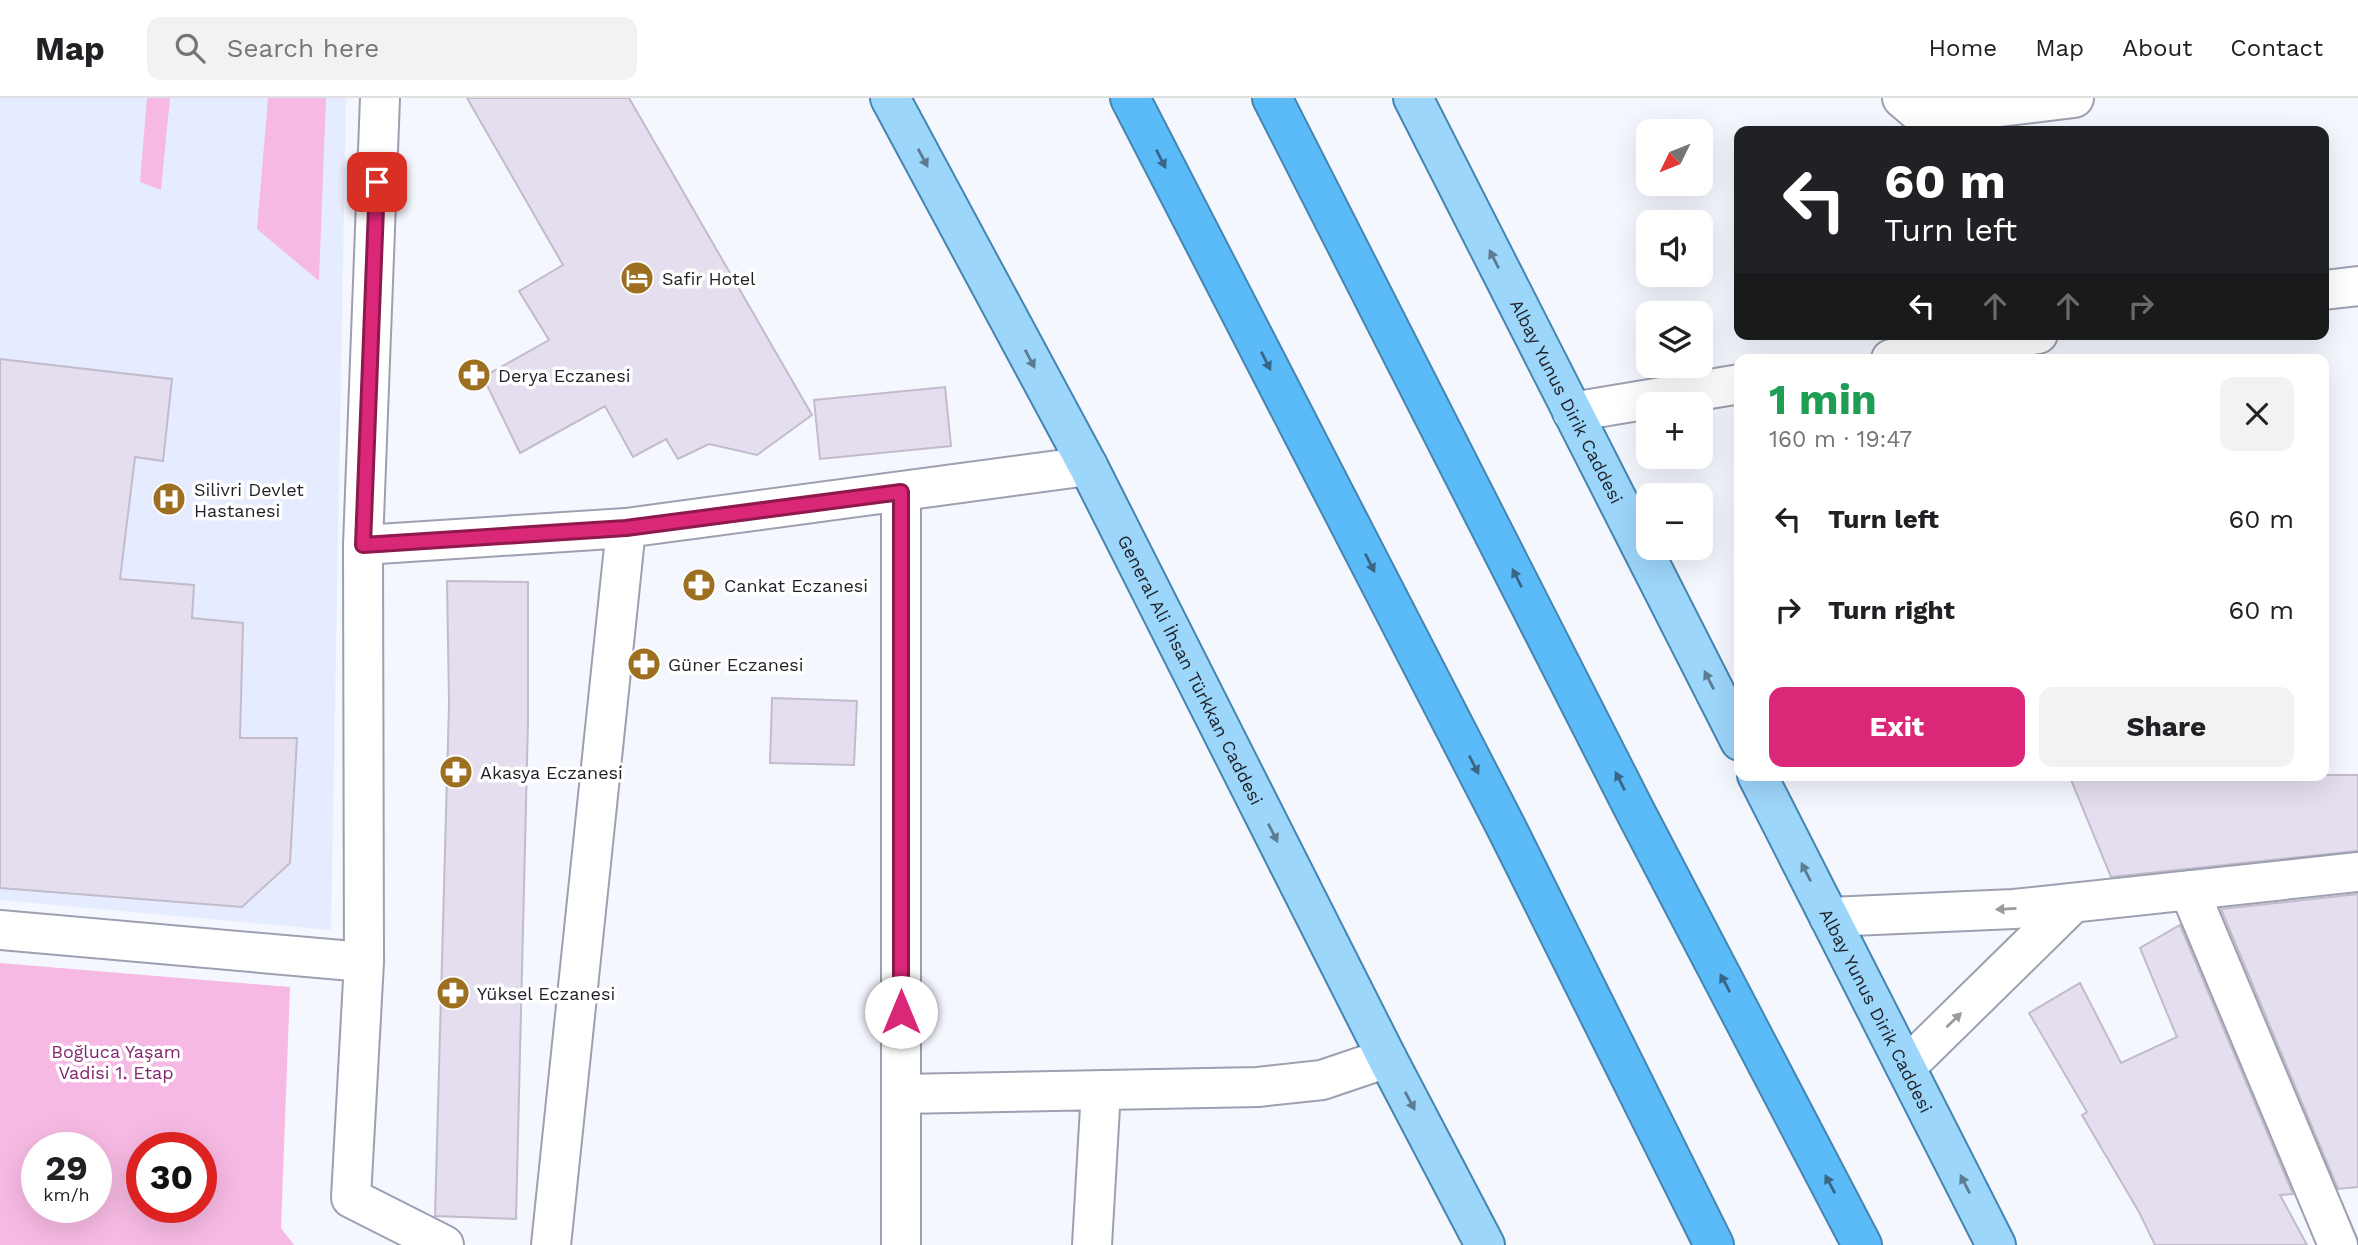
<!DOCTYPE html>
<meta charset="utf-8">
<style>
body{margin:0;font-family:"Work Sans",sans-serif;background:#f2f2f2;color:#202124;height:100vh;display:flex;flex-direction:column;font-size:26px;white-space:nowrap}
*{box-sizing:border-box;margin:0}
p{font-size:23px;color:#757577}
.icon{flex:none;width:38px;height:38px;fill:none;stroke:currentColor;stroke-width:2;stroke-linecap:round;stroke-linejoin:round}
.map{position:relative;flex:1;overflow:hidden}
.details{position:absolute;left:1734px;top:256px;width:595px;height:427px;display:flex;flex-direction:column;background:#fff;border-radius:14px;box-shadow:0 7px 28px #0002}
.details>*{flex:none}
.banner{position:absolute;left:1734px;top:28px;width:595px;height:214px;border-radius:14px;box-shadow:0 7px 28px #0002;background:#202124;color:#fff;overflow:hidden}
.needle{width:46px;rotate:227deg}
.fabs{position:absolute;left:1636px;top:21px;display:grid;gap:14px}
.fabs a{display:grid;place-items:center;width:77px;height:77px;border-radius:14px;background:#fff;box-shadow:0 7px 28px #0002;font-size:35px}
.speed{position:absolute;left:21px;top:1034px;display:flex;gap:14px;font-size:35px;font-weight:700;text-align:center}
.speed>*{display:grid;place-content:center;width:91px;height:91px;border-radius:50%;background:#fff;box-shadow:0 7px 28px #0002;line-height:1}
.speed small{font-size:18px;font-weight:400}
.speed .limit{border:10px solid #d22;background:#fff;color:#111}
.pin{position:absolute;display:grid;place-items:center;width:60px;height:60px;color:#fff;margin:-30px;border-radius:14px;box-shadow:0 4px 10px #0006}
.me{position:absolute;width:77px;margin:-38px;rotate:0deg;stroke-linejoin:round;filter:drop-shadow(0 0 5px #0008)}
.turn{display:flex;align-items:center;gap:24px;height:147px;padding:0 35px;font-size:32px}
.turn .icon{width:91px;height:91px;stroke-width:2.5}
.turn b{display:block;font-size:49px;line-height:60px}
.lanes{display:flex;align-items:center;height:66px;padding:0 35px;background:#0003;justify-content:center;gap:35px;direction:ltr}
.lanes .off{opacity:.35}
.round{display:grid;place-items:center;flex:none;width:74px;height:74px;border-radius:14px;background:#f2f2f2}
.summary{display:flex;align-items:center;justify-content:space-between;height:119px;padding:0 35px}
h1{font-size:42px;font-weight:700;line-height:52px;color:#1e9e55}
.action{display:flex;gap:14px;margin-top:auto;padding:14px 35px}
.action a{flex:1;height:80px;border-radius:14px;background:#db2777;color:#fff;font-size:28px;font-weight:700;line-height:80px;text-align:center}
.action a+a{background:#f2f2f2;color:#202124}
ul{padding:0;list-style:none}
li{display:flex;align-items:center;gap:21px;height:91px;padding:0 35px}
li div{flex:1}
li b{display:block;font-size:26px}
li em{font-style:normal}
header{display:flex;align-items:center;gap:42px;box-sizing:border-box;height:98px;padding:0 35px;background:#fff;border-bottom:2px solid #e0e0e0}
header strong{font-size:33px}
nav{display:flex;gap:38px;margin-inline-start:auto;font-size:24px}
.search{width:490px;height:63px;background:#f2f2f2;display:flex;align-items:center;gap:18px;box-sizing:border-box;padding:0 24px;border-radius:14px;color:#757577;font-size:26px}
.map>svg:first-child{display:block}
.built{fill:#e6ecff}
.green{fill:#f6b9e3;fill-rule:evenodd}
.building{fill:#e5deef;stroke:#c2bbcb;stroke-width:2}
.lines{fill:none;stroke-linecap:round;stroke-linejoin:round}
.minor-casing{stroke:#9ca0b0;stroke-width:42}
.major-casing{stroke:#4685b0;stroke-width:42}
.highway-casing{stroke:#4685b0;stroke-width:42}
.minor{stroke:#fff;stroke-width:38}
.major{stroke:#9dd6fb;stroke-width:38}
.highway{stroke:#5bbbf9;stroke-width:38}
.oneway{fill:#5e7c91}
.oneway2{fill:#3a6686}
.oneway3{fill:#9a9b9e}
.route-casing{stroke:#8e194d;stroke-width:18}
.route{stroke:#db2777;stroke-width:12}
.labels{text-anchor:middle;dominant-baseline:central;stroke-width:7;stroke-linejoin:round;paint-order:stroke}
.poi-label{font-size:18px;fill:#1f2127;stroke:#fff;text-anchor:start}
.street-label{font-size:18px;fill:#1f2127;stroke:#fff}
.park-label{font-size:18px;fill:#83276e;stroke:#fff}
</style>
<header>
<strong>Map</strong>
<div class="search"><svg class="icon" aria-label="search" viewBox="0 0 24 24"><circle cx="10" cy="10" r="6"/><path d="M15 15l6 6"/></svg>Search here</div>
<nav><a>Home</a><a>Map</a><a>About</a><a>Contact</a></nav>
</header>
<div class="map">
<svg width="2358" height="1147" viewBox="0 0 2358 1147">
<rect width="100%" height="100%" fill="#f5f7fe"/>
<path class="built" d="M0 0H346L331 832 0 802Z"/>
<path class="green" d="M147 0H170L161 92 140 84Z
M268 0H326L319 183 257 131Z
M0 865 290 889 281 1130 294 1147H0ZM37 1050H96V1110H37ZM142 1050H201V1110H142Z"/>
<path class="building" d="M467 0H629L812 317 757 357 709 346 678 361 666 341 633 359 605 308 520 355 483 279 549 242 519 193 563 167Z
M0 261 172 281 163 363 135 359 120 481 194 487 192 520 243 525 240 640H297L290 765 242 809 0 790Z
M945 289 951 348 820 361 814 302Z
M447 483 528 484V623L516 1121 435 1118 449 606Z
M772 600 857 603 854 667 770 665Z
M2069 677H2358V753L2111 779Z
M2358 796V1089L2338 1091 2221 811Z
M2180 827 2293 1096 2280 1097 2307 1147H2155L2139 1114 2082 1017 2087 1014 2029 915 2080 885 2121 965 2177 939 2140 850Z"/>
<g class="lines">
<defs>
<path id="minor" d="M380 0 363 447 364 864 351 1100 444 1147
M1902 0 1923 18 2074 0
M2324 192 2358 188
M1891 261 2038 236
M1572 314 1740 286
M363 447 626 430 1088 368
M2189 792 2338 1147
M1829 819 2014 811 2358 774
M0 832 364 864
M1906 969 2073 805
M901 996 1258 989 1322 982 1387 960
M551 1147 626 430
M901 1147V394
M1092 1147 1101 992"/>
<g id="major">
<path id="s1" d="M890 0 1088 368 1387 960 1485 1147"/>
<path id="s2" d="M1413 0 1740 643"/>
<path id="s3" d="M1757 677 1996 1147"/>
</g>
<path id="highway" d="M1130 0 1506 729 1714 1147
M1272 0 1635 713 1862 1147"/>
</defs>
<use href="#minor" class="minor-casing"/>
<use href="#major" class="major-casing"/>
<use href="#highway" class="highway-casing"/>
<use href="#minor" class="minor"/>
<use href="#major" class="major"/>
<use href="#highway" class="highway"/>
</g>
<defs><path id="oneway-solid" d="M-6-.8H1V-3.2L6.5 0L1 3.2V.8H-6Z" transform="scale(1.75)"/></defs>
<g class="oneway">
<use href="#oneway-solid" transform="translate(923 60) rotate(62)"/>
<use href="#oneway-solid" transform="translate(1494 161) rotate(-117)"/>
<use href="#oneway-solid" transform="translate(1030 261) rotate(62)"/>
<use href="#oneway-solid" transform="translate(1709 582) rotate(-117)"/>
<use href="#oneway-solid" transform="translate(1273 735) rotate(63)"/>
<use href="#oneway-solid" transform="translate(1806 774) rotate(-117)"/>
<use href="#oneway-solid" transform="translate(1410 1003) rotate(62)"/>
<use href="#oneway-solid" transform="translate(1965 1086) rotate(-117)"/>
</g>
<g class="oneway2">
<use href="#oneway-solid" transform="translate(1161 61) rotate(63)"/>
<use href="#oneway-solid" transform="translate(1266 263) rotate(63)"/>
<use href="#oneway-solid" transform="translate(1370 465) rotate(63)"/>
<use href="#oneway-solid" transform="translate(1517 480) rotate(-117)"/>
<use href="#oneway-solid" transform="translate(1474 667) rotate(63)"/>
<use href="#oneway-solid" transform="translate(1620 683) rotate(-117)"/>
<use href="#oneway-solid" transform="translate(1725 885) rotate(-118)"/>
<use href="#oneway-solid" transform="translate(1830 1086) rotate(-118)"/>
</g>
<g class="oneway3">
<use href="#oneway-solid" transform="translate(2006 811) rotate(177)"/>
<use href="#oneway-solid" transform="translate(1954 922) rotate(-44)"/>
</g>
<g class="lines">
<defs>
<path id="route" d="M377 84 363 447 626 430 901 394V914"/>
</defs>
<use href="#route" class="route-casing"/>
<use href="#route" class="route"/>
</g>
<defs>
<symbol id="hotel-disc" viewBox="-11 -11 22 22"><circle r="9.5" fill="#9d6f20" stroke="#fff"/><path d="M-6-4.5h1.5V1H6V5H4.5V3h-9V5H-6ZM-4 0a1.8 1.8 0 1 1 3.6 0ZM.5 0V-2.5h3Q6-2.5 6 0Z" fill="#fff"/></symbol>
<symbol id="pharmacy-disc" viewBox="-11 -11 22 22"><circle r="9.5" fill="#9d6f20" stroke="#fff"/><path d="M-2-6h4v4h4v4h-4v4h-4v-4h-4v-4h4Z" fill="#fff"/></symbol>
<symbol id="hospital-disc" viewBox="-11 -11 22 22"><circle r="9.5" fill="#9d6f20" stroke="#fff"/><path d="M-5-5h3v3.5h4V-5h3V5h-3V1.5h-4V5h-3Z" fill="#fff"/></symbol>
</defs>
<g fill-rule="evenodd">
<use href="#hotel-disc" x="618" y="161" width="38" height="38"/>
<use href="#pharmacy-disc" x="455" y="258" width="38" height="38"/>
<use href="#hospital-disc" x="150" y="382" width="38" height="38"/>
<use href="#pharmacy-disc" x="680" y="468" width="38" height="38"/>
<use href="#pharmacy-disc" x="625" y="547" width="38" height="38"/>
<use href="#pharmacy-disc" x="437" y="655" width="38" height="38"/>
<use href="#pharmacy-disc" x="434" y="876" width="38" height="38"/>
</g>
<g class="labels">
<g class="poi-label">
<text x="662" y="180">Safir Hotel</text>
<text x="498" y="277">Derya Eczanesi</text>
<text x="194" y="391">Silivri Devlet<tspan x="194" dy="21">Hastanesi</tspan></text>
<text x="724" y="487">Cankat Eczanesi</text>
<text x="668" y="566">Güner Eczanesi</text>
<text x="480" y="674">Akasya Eczanesi</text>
<text x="477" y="895">Yüksel Eczanesi</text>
</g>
<g class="street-label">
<text stroke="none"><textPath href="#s2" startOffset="340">Albay Yunus Dirik Caddesi</textPath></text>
<text stroke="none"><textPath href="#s1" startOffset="646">General Ali İhsan Türkkan Caddesi</textPath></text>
<text stroke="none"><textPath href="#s3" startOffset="264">Albay Yunus Dirik Caddesi</textPath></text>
</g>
<g class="park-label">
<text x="116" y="953">Boğluca Yaşam<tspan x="116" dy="21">Vadisi 1. Etap</tspan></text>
</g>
</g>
</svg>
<div class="fabs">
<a><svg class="needle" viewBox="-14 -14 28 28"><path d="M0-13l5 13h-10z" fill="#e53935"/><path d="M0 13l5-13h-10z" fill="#757577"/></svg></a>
<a><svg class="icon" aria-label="sound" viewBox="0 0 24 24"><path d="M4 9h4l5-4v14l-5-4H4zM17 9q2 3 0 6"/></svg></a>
<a><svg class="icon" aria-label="layers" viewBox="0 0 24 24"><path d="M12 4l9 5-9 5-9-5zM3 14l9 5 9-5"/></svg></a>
<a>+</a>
<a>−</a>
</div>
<div class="speed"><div>29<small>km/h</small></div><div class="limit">30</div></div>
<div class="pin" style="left:377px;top:84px;background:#d93025"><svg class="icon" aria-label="arrive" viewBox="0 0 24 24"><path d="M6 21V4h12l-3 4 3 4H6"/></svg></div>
<svg class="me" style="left:901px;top:914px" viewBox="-20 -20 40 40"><circle r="19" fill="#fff"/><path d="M0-13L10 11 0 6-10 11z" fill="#db2777"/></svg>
<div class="banner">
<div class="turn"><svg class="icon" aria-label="left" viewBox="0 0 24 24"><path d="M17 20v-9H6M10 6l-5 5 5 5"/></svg><div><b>60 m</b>Turn left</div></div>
<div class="lanes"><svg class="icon" aria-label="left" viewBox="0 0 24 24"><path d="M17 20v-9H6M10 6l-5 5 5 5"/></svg><svg class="icon off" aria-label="ahead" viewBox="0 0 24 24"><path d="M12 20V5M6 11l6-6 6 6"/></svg><svg class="icon off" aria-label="ahead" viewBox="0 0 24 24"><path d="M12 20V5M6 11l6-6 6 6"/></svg><svg class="icon off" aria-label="right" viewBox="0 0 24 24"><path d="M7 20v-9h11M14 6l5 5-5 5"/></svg></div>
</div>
<section class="details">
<div class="summary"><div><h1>1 min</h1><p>160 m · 19:47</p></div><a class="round"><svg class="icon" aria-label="close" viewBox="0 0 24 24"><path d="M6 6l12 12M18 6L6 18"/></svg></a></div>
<ul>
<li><svg class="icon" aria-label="left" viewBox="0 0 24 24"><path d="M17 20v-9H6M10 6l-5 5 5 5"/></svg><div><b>Turn left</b></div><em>60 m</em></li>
<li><svg class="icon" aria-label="right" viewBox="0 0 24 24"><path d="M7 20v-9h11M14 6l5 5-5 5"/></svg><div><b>Turn right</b></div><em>60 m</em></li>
</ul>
<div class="action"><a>Exit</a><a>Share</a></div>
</section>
</div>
